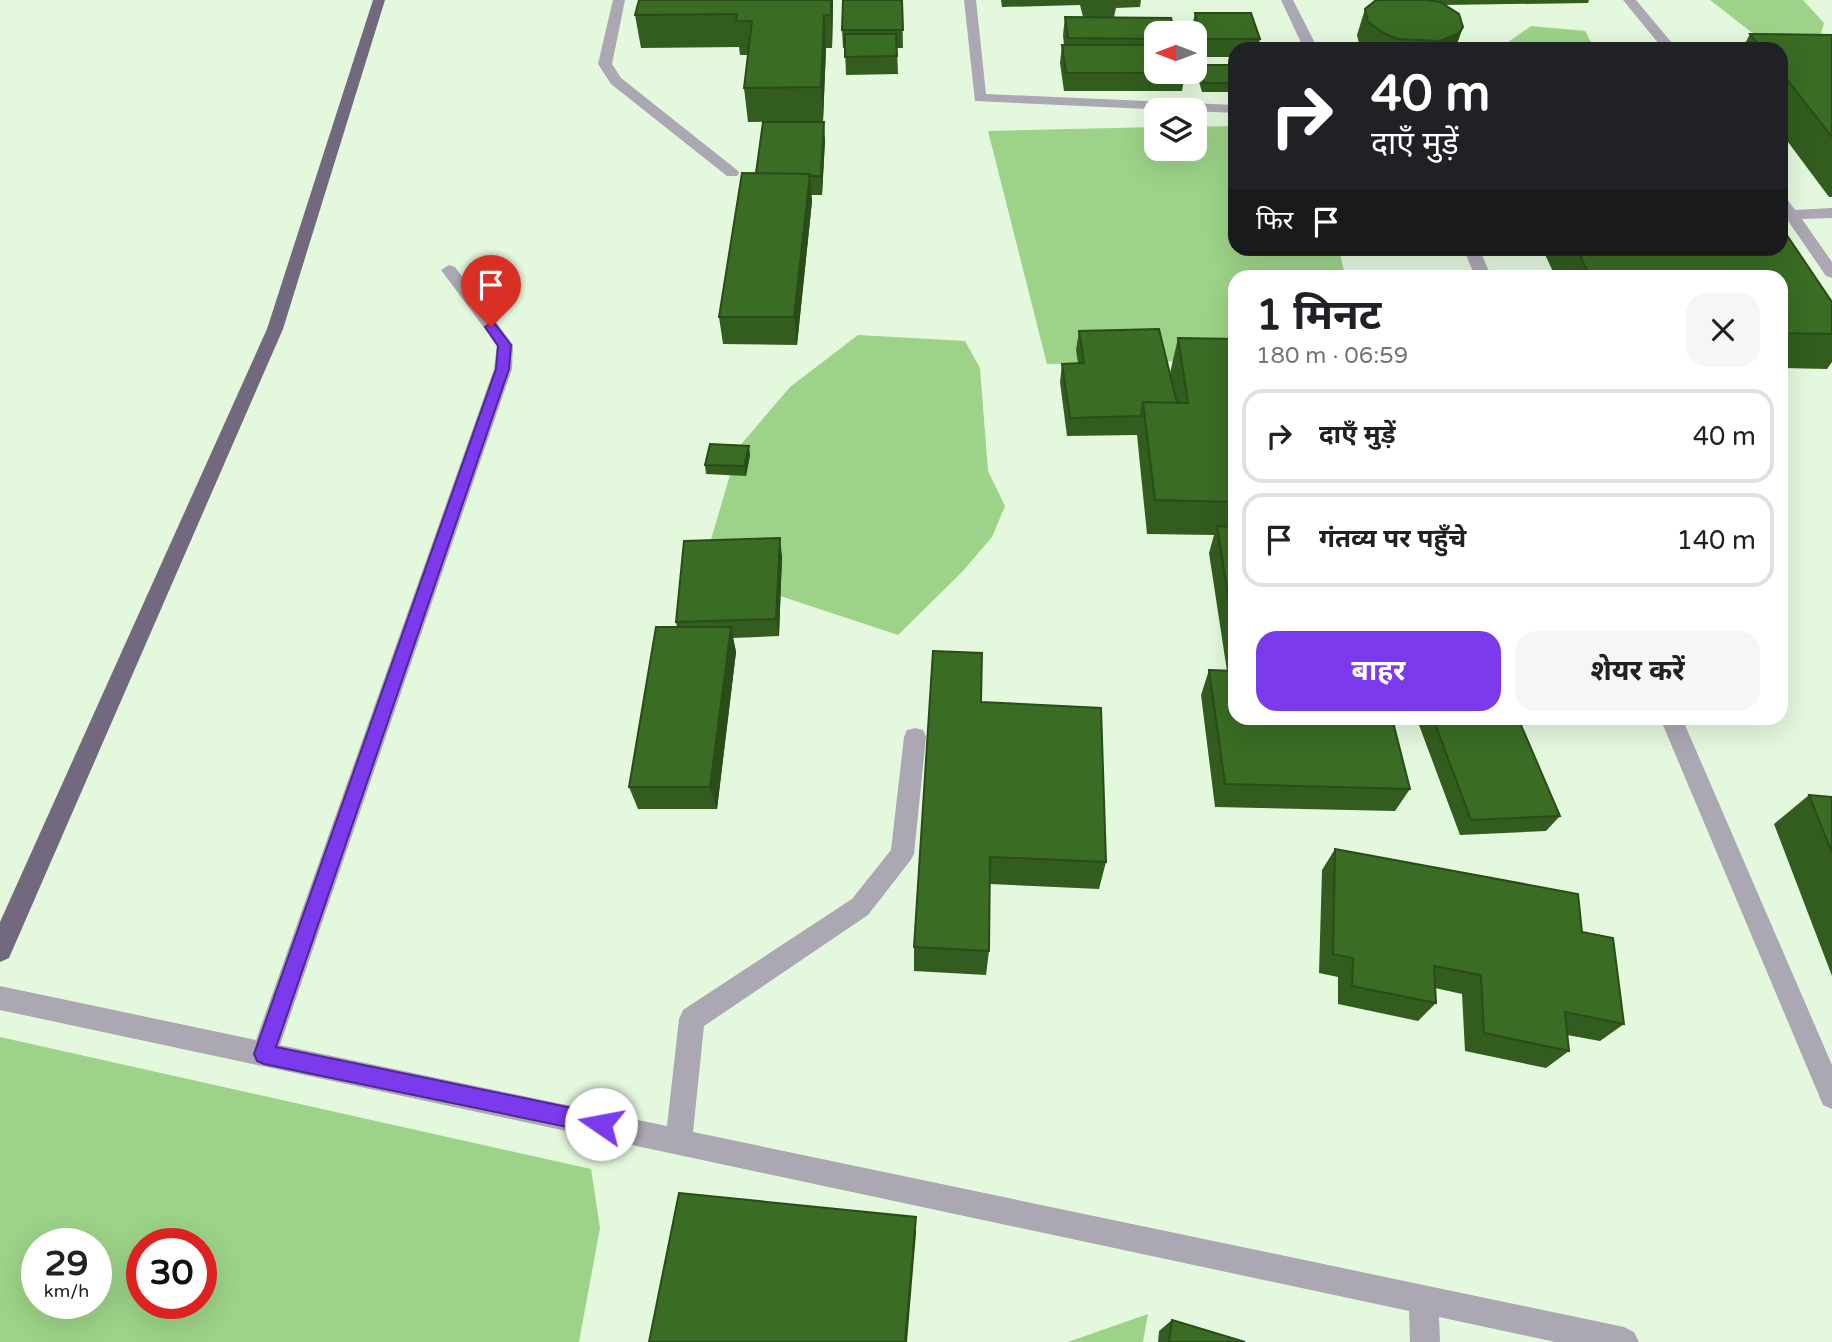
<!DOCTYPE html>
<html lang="hi">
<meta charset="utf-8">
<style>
body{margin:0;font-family:"Varela Round","Noto Sans Devanagari",sans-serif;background:#f6f6f6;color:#202124;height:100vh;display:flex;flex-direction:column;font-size:26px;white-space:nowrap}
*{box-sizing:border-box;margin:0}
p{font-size:23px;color:#757577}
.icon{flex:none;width:38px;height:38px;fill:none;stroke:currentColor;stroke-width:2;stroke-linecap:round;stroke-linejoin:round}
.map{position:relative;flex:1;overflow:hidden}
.drawer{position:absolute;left:1228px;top:270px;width:560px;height:455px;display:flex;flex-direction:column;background:#fff;border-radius:21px;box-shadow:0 7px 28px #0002}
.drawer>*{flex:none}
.guide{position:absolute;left:1228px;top:42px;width:560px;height:214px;border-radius:21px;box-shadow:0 7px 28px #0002;background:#202124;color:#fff;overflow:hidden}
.needle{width:46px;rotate:270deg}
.fabs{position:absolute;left:1144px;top:21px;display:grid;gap:14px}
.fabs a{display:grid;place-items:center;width:63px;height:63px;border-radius:14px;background:#fff;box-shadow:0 7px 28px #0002;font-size:35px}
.speed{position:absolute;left:21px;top:1228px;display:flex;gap:14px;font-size:35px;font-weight:700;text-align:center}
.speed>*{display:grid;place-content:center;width:91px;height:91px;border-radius:50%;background:#fff;box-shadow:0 7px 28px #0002;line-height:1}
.speed small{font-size:18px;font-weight:400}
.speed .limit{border:10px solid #d22;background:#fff;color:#111}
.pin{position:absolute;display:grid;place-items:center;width:60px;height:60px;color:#fff;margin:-72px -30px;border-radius:50% 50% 50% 0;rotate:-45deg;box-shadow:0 0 7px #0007}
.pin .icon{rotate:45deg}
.me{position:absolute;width:77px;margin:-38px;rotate:282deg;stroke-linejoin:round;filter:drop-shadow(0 0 5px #0008)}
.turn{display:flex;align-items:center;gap:24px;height:147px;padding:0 28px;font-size:32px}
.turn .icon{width:91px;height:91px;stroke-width:2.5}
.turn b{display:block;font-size:49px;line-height:60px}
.then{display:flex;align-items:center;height:66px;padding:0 28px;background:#0003;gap:14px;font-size:26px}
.round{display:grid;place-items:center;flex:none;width:74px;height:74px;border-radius:21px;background:#f6f6f6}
.summary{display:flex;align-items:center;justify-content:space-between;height:119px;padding:0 28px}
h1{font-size:42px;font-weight:700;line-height:52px}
.primary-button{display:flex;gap:14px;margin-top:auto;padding:14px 28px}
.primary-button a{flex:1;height:80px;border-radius:21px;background:#7c3aed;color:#fff;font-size:28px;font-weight:700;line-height:80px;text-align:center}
.primary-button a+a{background:#f6f6f6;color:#202124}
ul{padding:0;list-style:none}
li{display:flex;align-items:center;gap:21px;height:94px;margin:0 14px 10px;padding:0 14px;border:4px solid #e0e0e0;border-radius:21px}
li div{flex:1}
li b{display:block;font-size:26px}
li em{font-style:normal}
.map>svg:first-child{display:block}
.forest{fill:#9cd388;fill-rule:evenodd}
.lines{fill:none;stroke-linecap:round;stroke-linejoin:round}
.street{fill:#aba7b3;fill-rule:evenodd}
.primary{fill:#72697f;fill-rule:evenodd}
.wall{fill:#325d1f}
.shaded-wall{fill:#294c19}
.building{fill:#3a6c24;stroke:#294c19;stroke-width:2}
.route{fill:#7c3aed;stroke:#51269a;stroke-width:2}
</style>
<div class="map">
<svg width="1832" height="1342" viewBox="0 0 1832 1342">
<rect width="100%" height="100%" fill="#e4f8dd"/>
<path class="forest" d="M1710 0H1803L1824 23 1817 47 1773 49Z
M1531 26 1585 31 1595 49H1498Z
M1235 126 1236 248 1339 249 1345 276H1236L1235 360 1047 364 988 131 1157 127V149H1195V127Z
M858 335 965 341 980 368 988 471 1005 506 992 537 962 572 898 635 702 570 738 448 790 387Z
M0 1037 591 1169 600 1228 579 1342H0ZM96 1244V1304H37V1244ZM201 1244V1304H142V1244Z
M1148 1314 1143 1342H1068Z"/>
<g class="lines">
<path class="street" d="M613 0H625L612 64 621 78 737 170 739 173 737 176H727L611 84 598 64Z
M964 0H976L986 94 1236 105V113L975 101Z
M1281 0H1293L1318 49H1304Z
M1623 0H1636L1677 49H1663Z
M1782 198 1787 199 1795 210 1832 208V218L1802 219 1832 262V278L1826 276 1782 212Z
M1463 248H1479L1491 276H1475Z
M449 265 455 267 513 345 512 369 280 1045 667 1126 679 1019 683 1010 852 899 891 850 904 737 907 730 915 728 923 730 926 737 914 854 910 861 868 915 704 1026 693 1132 1624 1327 1634 1332 1639 1342H1555L1439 1317 1440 1342H1410L1409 1311 0 1010V986L256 1040 494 369 497 345 441 270Z
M1660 718H1682L1832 1065V1109L1823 1105Z"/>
<path class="primary" d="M373 0H385L283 329 9 958 0 962V922L267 329Z"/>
</g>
<path class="wall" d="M639 0H833L832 48H826L823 121 748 122 744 88 748 55H740L739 47 641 48 635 15Z
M902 0 903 48H897L898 74 846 75 845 48H843L842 30Z
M1001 0H1141L1140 7 1116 8 1114 17 1157 33V72L1185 73 1182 91H1064L1060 63 1062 45H1064L1063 35 1065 17H1083L1080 5 1002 7Z
M1433 0H1589L1588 3 1444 5 1463 27 1455 49 1360 48 1357 35 1365 9 1434 1Z
M1195 13 1260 39 1258 49H1236V57H1199L1195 45V33H1192L1191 31Z
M1750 34 1832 35V197H1829L1782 134V49H1742Z
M1199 65H1236V92H1202L1197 75Z
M825 140 822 195H811L812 201 797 345 723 344 719 317 756 173Z
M1542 248H1782L1832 302V362L1827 369 1782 368V276H1555Z
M1079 331 1172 383 1170 373 1178 338 1236 342V718L1410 789 1395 811 1215 807 1201 695 1209 670 1227 671 1209 553 1214 535 1147 534 1137 435 1067 436 1060 382 1062 364 1078 363 1076 350Z
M750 455 746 476 706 474 705 465Z
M782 556 779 636 733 638 736 652 717 809H638L629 787 677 627 676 622Z
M981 702 1106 862 1099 889 990 884 989 951 986 975 914 971V947Z
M1424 718H1518L1560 816 1546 831 1460 835 1419 725Z
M1809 795 1832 797V976L1774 824Z
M1335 849 1582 932 1624 1024 1600 1041 1567 1035 1569 1051 1546 1068 1465 1051 1462 994 1435 988 1436 1003 1418 1021 1338 1004V977L1319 973 1322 870Z
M1172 1320 1245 1342H1158L1159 1331Z"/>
<path class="shaded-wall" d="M831 0H833V9L832 48 831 15Z
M824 15 826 48 823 121 821 87Z
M1463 27 1455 49H1438L1440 41Z
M824 122 825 140 822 195 821 176Z
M810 174 812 201 797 345 794 317Z
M749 446 750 455 746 476 744 466Z
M780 538 782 556 779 636 776 619Z
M731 627 736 652 717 809 710 787Z
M916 1217V1233L907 1342H905Z"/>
<path class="building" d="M639 0H831V15H824L821 87 744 88 752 21H736L737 14 635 15Z
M843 0H902L903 30H842Z
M1376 0H1427L1440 2 1459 14 1463 27 1459 33 1440 41 1398 39 1385 34 1368 22 1365 9Z
M1195 13H1251L1260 39H1202Z
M1065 17 1171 18 1175 33H1157V39L1068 38Z
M845 34H896L897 56 845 57Z
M1750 34 1832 35V137L1782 73V49H1762Z
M1062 45H1157V72H1185V73H1066Z
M1199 65H1236V83H1204Z
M763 122H824L821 176H809L810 174 756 173Z
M742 173 810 174 794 317H719Z
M1782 228 1832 302V334L1782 333V276H1590L1576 248H1782Z
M1159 329 1177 403 1143 402 1141 416 1070 418 1062 364 1084 363 1079 331Z
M1178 338 1235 339 1236 502 1155 500 1143 402 1188 403Z
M710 444 749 446 744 466 705 465Z
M1217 526 1236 527V646Z
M780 538 776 619 676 622 684 541Z
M656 627H731L710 787H629Z
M933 651 982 653 981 702 1101 708 1106 862 990 857 989 951 914 947Z
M1209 670 1236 671V718H1392L1410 789 1225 784Z
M1433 718H1518L1560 816 1471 820Z
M1809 795 1832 797V853Z
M1335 849 1578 894 1582 932 1613 938 1624 1024 1565 1012 1569 1051 1484 1033 1481 975 1434 966 1436 1003 1352 986 1353 958 1333 954Z
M679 1193 916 1217 905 1342H649Z
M1172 1320 1245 1342H1169Z"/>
<path class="route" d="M491 323 495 324 511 345 509 369 276 1047 601 1114 608 1117 611 1124 608 1131 601 1134 264 1064 257 1061 254 1054 496 369 498 346 485 327Z"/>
</svg>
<div class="fabs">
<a><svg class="needle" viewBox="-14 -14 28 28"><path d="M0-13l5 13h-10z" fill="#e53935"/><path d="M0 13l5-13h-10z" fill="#757577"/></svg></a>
<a><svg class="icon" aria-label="layers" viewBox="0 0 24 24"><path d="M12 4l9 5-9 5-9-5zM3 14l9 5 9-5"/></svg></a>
</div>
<div class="speed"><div>29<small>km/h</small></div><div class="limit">30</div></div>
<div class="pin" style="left:491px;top:327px;background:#d93025"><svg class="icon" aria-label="arrive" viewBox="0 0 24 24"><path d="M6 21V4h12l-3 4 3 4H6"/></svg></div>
<svg class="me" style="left:601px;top:1124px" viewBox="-20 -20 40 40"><circle r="19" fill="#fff"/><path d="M0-13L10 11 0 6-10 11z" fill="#7c3aed"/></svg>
<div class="guide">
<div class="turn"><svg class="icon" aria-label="right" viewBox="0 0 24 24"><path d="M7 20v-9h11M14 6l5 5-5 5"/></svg><div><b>40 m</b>दाएँ मुड़ें</div></div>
<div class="then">फिर<svg class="icon" aria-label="arrive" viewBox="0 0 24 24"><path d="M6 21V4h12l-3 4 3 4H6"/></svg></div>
</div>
<section class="drawer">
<div class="summary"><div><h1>1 मिनट</h1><p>180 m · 06:59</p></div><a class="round"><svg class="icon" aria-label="close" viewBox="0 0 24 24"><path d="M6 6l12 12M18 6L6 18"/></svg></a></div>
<ul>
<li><svg class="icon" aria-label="right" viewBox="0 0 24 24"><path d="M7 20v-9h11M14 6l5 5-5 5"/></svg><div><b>दाएँ मुड़ें</b></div><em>40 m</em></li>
<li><svg class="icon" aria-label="arrive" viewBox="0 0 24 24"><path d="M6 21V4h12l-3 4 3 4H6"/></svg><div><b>गंतव्य पर पहुँचे</b></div><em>140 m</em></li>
</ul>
<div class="primary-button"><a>बाहर</a><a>शेयर करें</a></div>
</section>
</div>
